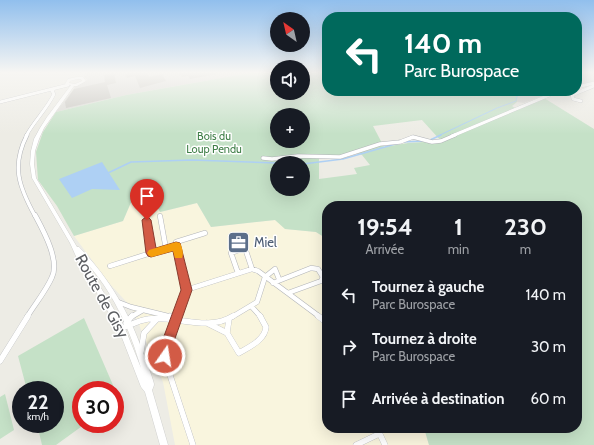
<!DOCTYPE html>
<html lang="fr">
<meta charset="utf-8">
<style>
body{margin:0;font-family:Cabin,sans-serif;background:#20242c;color:#f1f3f6;height:100vh;display:flex;flex-direction:column;font-size:15px;white-space:nowrap}
*{box-sizing:border-box;margin:0}
p{font-size:13px;color:#9ea1a6}
.icon{flex:none;width:22px;height:22px;fill:none;stroke:currentColor;stroke-width:2;stroke-linecap:round;stroke-linejoin:round}
.map{position:relative;flex:1;overflow:hidden}
.panel{position:absolute;left:322px;top:201px;width:260px;height:232px;display:flex;flex-direction:column;background:#171b24;border-radius:16px;box-shadow:0 4px 16px #0002}
.panel>*{flex:none}
.top-card{position:absolute;left:322px;top:12px;width:260px;height:84px;border-radius:16px;box-shadow:0 4px 16px #0002;background:#00695c;color:#fff;overflow:hidden}
.needle{width:26px;rotate:326deg}
.fabs{position:absolute;left:270px;top:12px;display:grid;gap:8px}
.fabs a{display:grid;place-items:center;width:40px;height:40px;border-radius:50%;background:#171b24;box-shadow:0 4px 16px #0002;font-size:20px}
.speed{position:absolute;left:12px;top:381px;display:flex;gap:8px;font-size:20px;font-weight:700;text-align:center}
.speed>*{display:grid;place-content:center;width:52px;height:52px;border-radius:50%;background:#171b24;box-shadow:0 4px 16px #0002;line-height:1}
.speed small{font-size:10px;font-weight:400}
.speed .limit{border:6px solid #d22;background:#fff;color:#111}
.pin{position:absolute;display:grid;place-items:center;width:34px;height:34px;color:#fff;margin:-41px -17px;border-radius:50% 50% 50% 0;rotate:-45deg;box-shadow:0 0 4px #0007}
.pin .icon{rotate:45deg}
.me{position:absolute;width:44px;margin:-22px;rotate:13deg;stroke-linejoin:round;filter:drop-shadow(0 0 3px #0008)}
.turn{display:flex;align-items:center;gap:14px;height:84px;padding:0 16px;font-size:18px}
.turn .icon{width:52px;height:52px;stroke-width:2.5}
.turn b{display:block;font-size:28px;line-height:34px}
.eta{display:flex;justify-content:space-evenly;align-items:center;height:68px;text-align:center}
.eta b{font-size:24px;font-weight:700;line-height:28px}
ul{padding:0;list-style:none}
li{display:flex;align-items:center;gap:12px;height:52px;padding:0 16px}
li div{flex:1}
li b{display:block;font-size:15px}
li em{font-style:normal}
.map>svg:first-child{display:block}
.commercial{fill:#f9f5de}
.industrial{fill:#dcdbd7}
.green{fill:#c5e1c7;fill-rule:evenodd}
.water{fill:#aed0f4}
.lines{fill:none;stroke-linecap:round;stroke-linejoin:round}
.stream-far1{stroke:#aed0f4;stroke-width:1}
.stream{stroke:#aed0f4;stroke-width:1.5}
.building{fill:#c8c6c1}
.street-far3-casing{stroke:#b2b4b8;stroke-width:3.5}
.street-far2-casing{stroke:#b2b4b8;stroke-width:4.5}
.street-far1-casing{stroke:#b2b4b8;stroke-width:5.5}
.street-casing{stroke:#b2b4b8;stroke-width:6}
.secondary-casing{stroke:#b4b6ba;stroke-width:0.5}
.street-far3{stroke:#fff;stroke-width:3}
.street-far2{stroke:#fff;stroke-width:3.5}
.street-far1{stroke:#fff;stroke-width:4.5}
.street{stroke:#fff;stroke-width:5.5}
.secondary{fill:#fff;fill-rule:evenodd}
.route{fill:#d25b46;stroke:#883b2e}
.slow{fill:#f59e0b}
.labels{text-anchor:middle;dominant-baseline:central;stroke-width:3;stroke-linejoin:round;paint-order:stroke}
.far-park-label{font-size:11px;fill:#407f48;stroke:#fff}
.service-label{font-size:13px;fill:#4e5e75;stroke:#fff;text-anchor:start}
.near-street-label{font-size:16px;fill:#5d5f63;stroke:#fff}
</style>
<div class="map">
<svg width="594" height="445" viewBox="0 0 594 445">
<rect width="100%" height="100%" fill="#edece5"/>
<path class="commercial" d="M153 199 161 212 197 203 211 227 275 220 286 229 316 232 327 239V428H424L429 445H175L163 382 132 308 109 283 74 236 123 221 132 200Z"/>
<path class="industrial" d="M86 72H255L126 95 56 112 75 87 88 80 84 77Z
M577 72H594V81L577 86Z
M519 91H555L524 103 517 102Z"/>
<path class="green" d="M255 72H277V93H303V72H327V91H519L517 102 512 106 518 110 544 98 594 129V445H429L424 428H577V206H327V239L316 232 285 229 275 220 211 227 197 203 160 212 153 199 132 200 123 221 74 236 57 206 38 180 36 152 43 132 56 112 126 95ZM277 115H303V141H277ZM422 120 441 141 408 143 384 147 373 126ZM354 152 362 155 370 165 354 168 357 174 319 179V156H338ZM277 163H303V189H277Z
M84 318 119 399 115 402V390H81V424H85L56 445H42L37 424H55V390H27L18 356Z
M5 394 14 430 0 439V397Z"/>
<path class="water" d="M102 162 120 190 92 189 72 198 59 179Z"/>
<g class="lines">
<path class="stream-far1" d="M438 136 497 108 516 101 518 91"/>
<path class="stream" d="M430 140 441 135
M402 142 424 141
M303 164 343 159 399 143
M108 173 131 162 192 160 277 163"/>
</g>
<path class="building" d="M133 72H147L149 77 162 74 166 81 140 88 135 76 127 78 125 74Z
M179 72H216V74L190 79 188 76 182 77Z
M114 73 116 83 107 85 111 98 66 108 65 102 74 89 105 82 104 75Z"/>
<g class="lines">
<defs>
<path id="street-far3" d="M577 87 594 83
M581 101 573 99 572 95 594 86
M0 102 68 85
M26 136C34 121 47 109 54 94L52 91 55 88
M452 136 559 91"/>
<path id="street-far2" d="M27 135C11 166 19 187 35 216
M263 158 272 159 298 156 340 157 380 144 400 142 413 137 432 142 441 141 455 135"/>
<path id="street-far1" d="M160 216 166 249
M147 219 151 253
M176 245V242L205 233
M110 266 176 245 186 290
M238 273 231 253 245 248 252 269
M273 283 311 268 318 269 323 277 327 275
M288 293 321 281 323 277
M118 302 131 307 172 317
M251 306 261 317
M27 317C35 304 46 291 52 277 60 260 43 230 35 215
M131 317 143 310
M176 317 186 290 252 269 258 271 320 317
M232 317 257 302 265 277 275 269 279 279"/>
<path id="street" d="M170 316 174 318
M177 316 166 347V363L193 445
M318 316 327 323
M126 323 132 316
M207 323 227 333 239 353C249 347 265 340 266 327L260 316
M122 328C130 325 140 320 148 319 175 315 208 332 233 316
M227 333 229 319
M141 352 144 333 157 319
M0 361 28 316
M377 428 385 445
M356 445 379 434"/>
<path id="secondary" d="M77 77H83L86 81 77 86H74L44 128 39 139 35 151 34 164 36 178 77 247H79C112 281 131 316 146 361 148 366 153 379 154 384 154 386 153 388 152 390L168 445H160L145 392 141 387 119 330 79 263 70 243 32 178 30 164 31 151 34 139 40 128 47 117 71 85 65 84 68 79ZM77 79H81L82 81 75 84 69 83 70 81ZM84 260C112 290 130 329 141 368L124 326Z"/>
</defs>
<use href="#street-far3" class="street-far3-casing"/>
<use href="#street-far2" class="street-far2-casing"/>
<use href="#street-far1" class="street-far1-casing"/>
<use href="#street" class="street-casing"/>
<use href="#secondary" class="secondary-casing"/>
<use href="#street-far3" class="street-far3"/>
<use href="#street-far2" class="street-far2"/>
<use href="#street-far1" class="street-far1"/>
<use href="#street" class="street"/>
<use href="#secondary" class="secondary"/>
</g>
<linearGradient id="sky" x2="0" y2="1"><stop stop-color="#91bfed"/><stop offset="0.54" stop-color="#f7f6f3"/><stop offset="1" stop-color="#f7f6f3" stop-opacity="0"/></linearGradient>
<rect width="594" height="134" fill="url(#sky)"/>
<path class="route" d="M147 216 151 220 156 248 176 242 180 243 192 290 172 347 169 360 165 362 161 360 159 356 160 347 181 290 173 251 151 257 148 256 146 253 142 220Z"/>
<path class="slow" d="M176 242 180 243C182 247 184 253 182 258H175L173 251 152 257 149 256 147 253 149 250Z"/>
<defs>
<symbol id="office-square" viewBox="-11 -11 22 22"><rect x="-9" y="-9" width="18" height="18" rx="4" fill="#5c6f8a" stroke="#fff"/><path d="M-6-3h4V-5.5h4V-3h4V5H-6ZM-1-4.5V-3h2v-1.5ZM-6 0V1H6V0Z" fill="#fff"/></symbol>
</defs>
<g fill-rule="evenodd">
<use href="#office-square" x="226" y="230" width="25" height="25"/>
</g>
<g class="labels">
<g class="far-park-label">
<text x="214" y="136">Bois du<tspan x="214" dy="13">Loup Pendu</tspan></text>
</g>
<g class="service-label">
<text x="254" y="242">Miel</text>
</g>
<g class="near-street-label">
<text transform="translate(102 296) rotate(61)">Route de Gisy</text>
</g>
</g>
</svg>
<div class="fabs">
<a><svg class="needle" viewBox="-14 -14 28 28"><path d="M0-13l5 13h-10z" fill="#e53935"/><path d="M0 13l5-13h-10z" fill="#9ea1a6"/></svg></a>
<a><svg class="icon" aria-label="sound" viewBox="0 0 24 24"><path d="M4 9h4l5-4v14l-5-4H4zM17 9q2 3 0 6"/></svg></a>
<a>+</a>
<a>−</a>
</div>
<div class="speed"><div>22<small>km/h</small></div><div class="limit">30</div></div>
<div class="pin" style="left:147px;top:220px;background:#d93025"><svg class="icon" aria-label="arrive" viewBox="0 0 24 24"><path d="M6 21V4h12l-3 4 3 4H6"/></svg></div>
<svg class="me" style="left:165px;top:356px" viewBox="-20 -20 40 40"><circle r="17" fill="#d25b46" stroke="#fff" stroke-width="3"/><path d="M0-11L8 9 0 5-8 9z" fill="#fff"/></svg>
<div class="top-card">
<div class="turn"><svg class="icon" aria-label="left" viewBox="0 0 24 24"><path d="M17 20v-9H6M10 6l-5 5 5 5"/></svg><div><b>140 m</b>Parc Burospace</div></div>
</div>
<section class="panel">
<div class="eta">
<div><b>19:54</b><p>Arrivée</p></div>
<div><b>1</b><p>min</p></div>
<div><b>230</b><p>m</p></div>
</div>
<ul>
<li><svg class="icon" aria-label="left" viewBox="0 0 24 24"><path d="M17 20v-9H6M10 6l-5 5 5 5"/></svg><div><b>Tournez à gauche</b><p>Parc Burospace</p></div><em>140 m</em></li>
<li><svg class="icon" aria-label="right" viewBox="0 0 24 24"><path d="M7 20v-9h11M14 6l5 5-5 5"/></svg><div><b>Tournez à droite</b><p>Parc Burospace</p></div><em>30 m</em></li>
<li><svg class="icon" aria-label="arrive" viewBox="0 0 24 24"><path d="M6 21V4h12l-3 4 3 4H6"/></svg><div><b>Arrivée à destination</b></div><em>60 m</em></li>
</ul>
</section>
</div>
